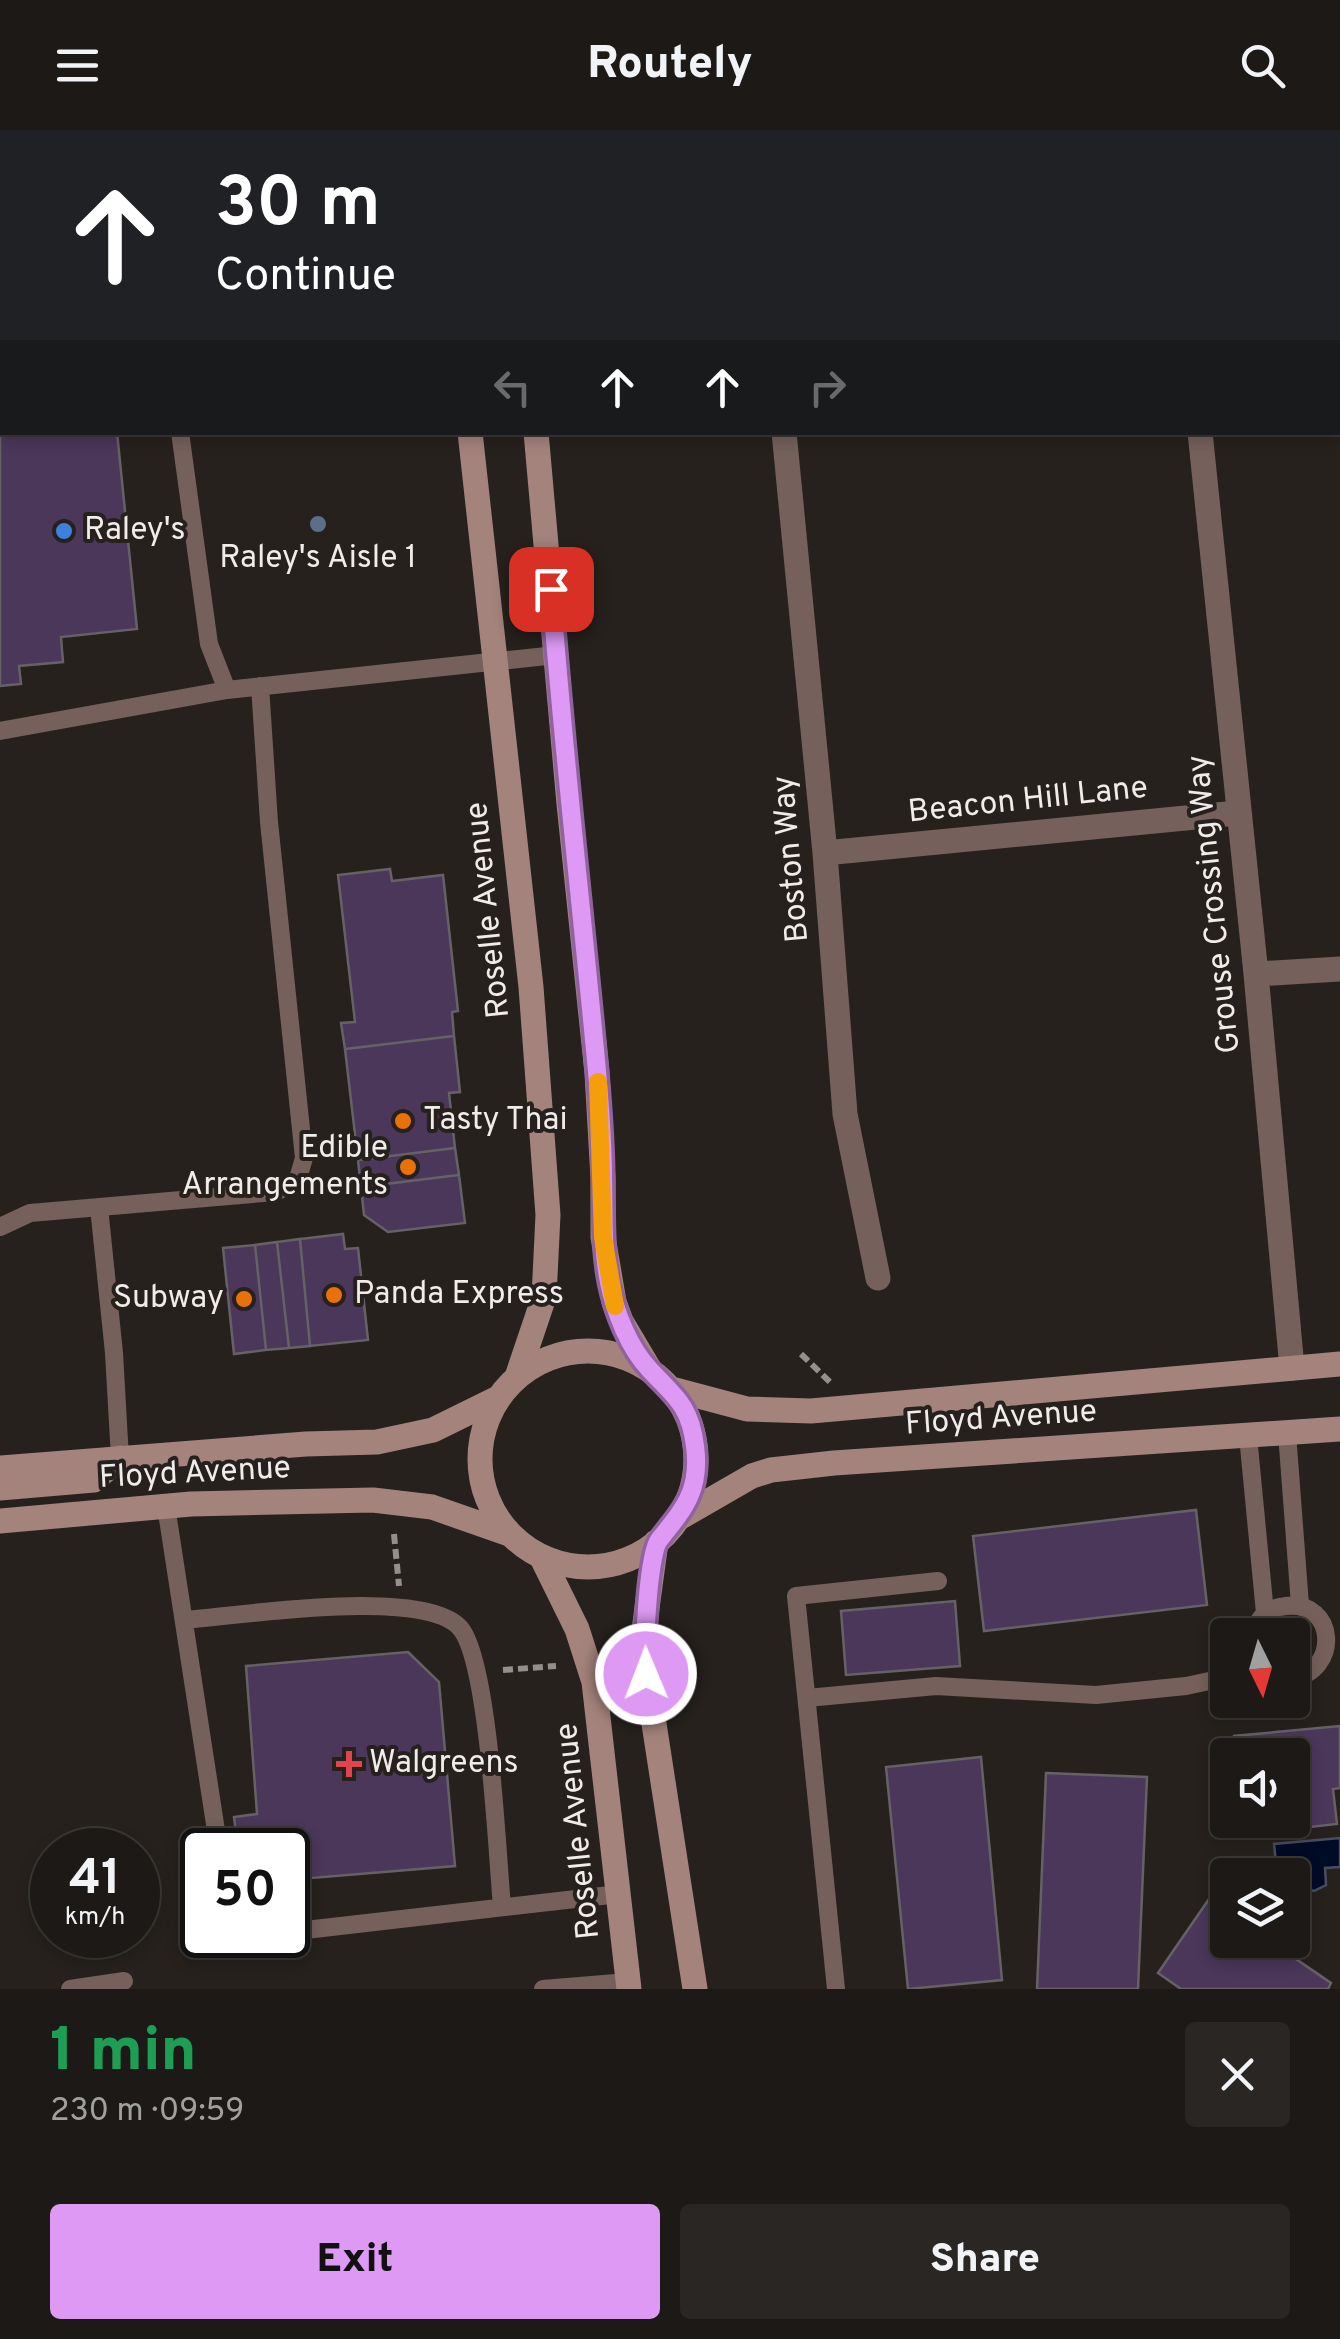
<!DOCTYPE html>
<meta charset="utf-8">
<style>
body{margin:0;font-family:Overpass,sans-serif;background:#292623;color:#f1f3f6;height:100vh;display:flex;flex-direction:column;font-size:38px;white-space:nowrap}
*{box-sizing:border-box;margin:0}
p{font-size:32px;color:#a0a0a1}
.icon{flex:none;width:55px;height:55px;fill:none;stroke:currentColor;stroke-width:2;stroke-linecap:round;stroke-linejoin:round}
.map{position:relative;height:1859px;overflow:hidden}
.side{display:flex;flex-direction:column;background:#1c1916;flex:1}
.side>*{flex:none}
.banner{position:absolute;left:0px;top:0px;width:1340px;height:305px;box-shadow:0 5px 15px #0003,0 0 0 2px #3a3835;background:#202124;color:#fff;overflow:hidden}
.needle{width:65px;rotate:175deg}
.fabs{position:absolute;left:1210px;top:1488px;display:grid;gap:20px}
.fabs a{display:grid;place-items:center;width:100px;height:100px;border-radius:10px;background:#1c1916;box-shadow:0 5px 15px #0003,0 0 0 2px #3a3835;font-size:50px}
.speed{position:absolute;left:30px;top:1698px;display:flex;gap:20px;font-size:50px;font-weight:700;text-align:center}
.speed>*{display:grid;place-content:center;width:130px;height:130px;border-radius:50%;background:#1c1916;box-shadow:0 5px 15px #0003,0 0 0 2px #3a3835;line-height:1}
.speed small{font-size:25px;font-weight:400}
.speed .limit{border:5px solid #111;border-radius:15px;background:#fff;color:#111}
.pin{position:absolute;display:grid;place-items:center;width:85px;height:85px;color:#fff;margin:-42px;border-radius:20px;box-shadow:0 5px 15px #0006}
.me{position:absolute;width:110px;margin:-55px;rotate:359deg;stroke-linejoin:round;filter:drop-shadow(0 0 8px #0008)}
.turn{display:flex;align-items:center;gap:35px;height:210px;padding:0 50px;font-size:45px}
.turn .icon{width:130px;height:130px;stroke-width:2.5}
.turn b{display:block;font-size:70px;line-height:85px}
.lanes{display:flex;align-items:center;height:95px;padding:0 50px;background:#0003;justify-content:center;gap:50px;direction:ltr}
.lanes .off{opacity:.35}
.round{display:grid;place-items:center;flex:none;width:105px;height:105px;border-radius:10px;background:#292623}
.overview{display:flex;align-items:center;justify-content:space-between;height:170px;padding:0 50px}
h1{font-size:60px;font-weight:800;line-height:75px;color:#1e9e55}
.action{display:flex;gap:20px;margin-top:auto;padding:20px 50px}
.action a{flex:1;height:115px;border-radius:10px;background:#dd99f3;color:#111;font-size:40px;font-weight:800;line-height:115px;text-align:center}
.action a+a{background:#292623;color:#f1f3f6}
header{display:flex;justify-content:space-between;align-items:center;height:130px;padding:0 50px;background:#1c1916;font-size:45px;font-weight:800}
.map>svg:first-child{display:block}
.water{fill:#000b25;stroke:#484e60;stroke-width:2.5}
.building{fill:#4a375a;stroke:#656167;stroke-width:2.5}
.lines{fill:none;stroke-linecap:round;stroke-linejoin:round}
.path{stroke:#938f8c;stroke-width:6;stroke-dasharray:10 5;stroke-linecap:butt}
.lane{stroke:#75605b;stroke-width:18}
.street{stroke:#75605b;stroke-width:25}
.secondary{stroke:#a4837c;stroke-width:25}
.route-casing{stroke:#90639e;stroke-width:25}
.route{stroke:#dd99f3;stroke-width:18}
.slow{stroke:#f59e0b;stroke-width:18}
.service-dot{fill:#5c6f8a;stroke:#26211d;stroke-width:4}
.shop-dot{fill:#3f7fe0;stroke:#26211d;stroke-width:4}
.food-dot{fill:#e8710a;stroke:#26211d;stroke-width:4}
.health-dot{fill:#e0444e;stroke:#26211d;stroke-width:4}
.labels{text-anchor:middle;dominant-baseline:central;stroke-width:8;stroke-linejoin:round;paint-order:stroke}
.poi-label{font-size:32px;fill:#efece9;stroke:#26211d;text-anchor:start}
.street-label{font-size:32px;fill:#efece9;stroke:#26211d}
</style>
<header><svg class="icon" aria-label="menu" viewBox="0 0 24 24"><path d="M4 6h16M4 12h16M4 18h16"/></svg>Routely<svg class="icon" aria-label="search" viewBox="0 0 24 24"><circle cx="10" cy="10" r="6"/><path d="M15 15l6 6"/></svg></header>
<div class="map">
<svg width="1340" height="1859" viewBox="0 0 1340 1859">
<rect width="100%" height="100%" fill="#26211d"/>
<path class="water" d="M1340 1708V1737L1325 1738 1326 1755 1314 1761 1298 1756 1296 1741 1277 1743 1274 1714Z"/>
<path class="building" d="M0 215H2V302H117L137 499 61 507 63 532 19 536 21 554 0 556Z
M390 739 392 751 443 745 458 881 452 882 454 906 345 919 341 893 355 892 338 745Z
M454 906 460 962 449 963 455 1018 358 1030 345 919Z
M455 1018 459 1045 361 1057 358 1030Z
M459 1045 465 1093 388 1102 364 1085 361 1057Z
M343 1104 345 1119 358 1118 368 1210 310 1216 300 1109Z
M300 1109 310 1216 289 1218 277 1112Z
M277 1112 289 1218 266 1220 255 1115Z
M255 1115 266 1220 234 1224 223 1118Z
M1196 1380 1207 1475 984 1501 973 1406Z
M955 1471 960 1536 846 1545 841 1481Z
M408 1522 439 1552 455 1736 288 1750V1720H238L234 1687 257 1684 246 1536Z
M1340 1596V1658L1333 1659 1337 1694 1274 1701 1273 1690H1292V1625H1236L1234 1606Z
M981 1627 1002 1850 908 1859 886 1637Z
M1046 1643 1147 1647 1138 1859H1037Z
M1209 1769 1228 1782V1810H1268L1331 1853 1328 1859H1181L1158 1843Z"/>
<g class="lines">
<path class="path" d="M801 1224 830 1252
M394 1404 399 1456
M503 1540 556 1536"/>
<path class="lane" d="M146 0 147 2
M0 152H2
M180 302 209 514 227 560
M0 601 227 560 556 525
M99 1077 114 1223 120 1328
M0 1097 30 1083 275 1062 297 1052 304 1028 269 692 260 556
M1287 1303 1300 1475
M1248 1306 1265 1483
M166 1376 219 1720
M184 1490C239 1486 426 1456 461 1499 489 1535 497 1722 502 1777
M1253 1505C1258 1487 1267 1478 1286 1476 1337 1470 1340 1542 1292 1548
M807 1568 936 1556 1096 1565 1186 1556 1228 1547
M288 1802 619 1764
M70 1859 124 1851
M543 1859 628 1852
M836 1859 796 1466 938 1451"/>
<path class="street" d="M755 0V2
M1171 0V2
M784 302 825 723 845 984 878 1148
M1200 302 1256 844 1292 1238
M825 723 1237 683
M1256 844 1340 839"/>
<path class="secondary" d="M431 0 432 2
M504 0V2
M470 302 531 857 548 1085 544 1167 517 1247
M536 302 569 674 597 943 603 1048V1107L614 1172 621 1191 650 1240
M480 1329a108 108 0 1 1 216 0a108 108 0 1 1-216 0Z
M672 1259 747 1279 811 1281 1340 1234
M0 1338 306 1314 377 1312 433 1300 498 1268
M0 1358 94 1350 120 1328
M679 1388 752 1346 771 1340 834 1333 1340 1299
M0 1391 191 1374 373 1370 432 1377 509 1404
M656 1412 644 1500V1529L695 1859
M542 1428 577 1499 594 1552 629 1859"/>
</g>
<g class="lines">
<defs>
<path id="route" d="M551 459C563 620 582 780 597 941 600 976 603 1011 603 1047 604 1082 602 1117 609 1152 615 1182 629 1218 650 1240 675 1267 690 1275 695 1316 701 1360 684 1379 659 1410 648 1424 643 1524 646 1544"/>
</defs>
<use href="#route" class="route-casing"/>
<use href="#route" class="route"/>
<path class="slow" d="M598 952 603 1107 615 1176"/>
</g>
<circle class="service-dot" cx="318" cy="394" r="10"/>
<circle class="shop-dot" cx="64" cy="401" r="10"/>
<g class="food-dot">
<circle cx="403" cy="991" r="10"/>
<circle cx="408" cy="1037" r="10"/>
<circle cx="334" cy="1165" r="10"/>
<circle cx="244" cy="1169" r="10"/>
</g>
<path class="health-dot" d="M344 1619h10v10h10v10h-10v10h-10v-10h-10v-10h10z"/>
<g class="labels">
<g class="poi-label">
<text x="84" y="401">Raley's</text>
<text x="318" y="429" text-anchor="middle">Raley's Aisle 1</text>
<text x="423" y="991">Tasty Thai</text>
<text x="388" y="1019" text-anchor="end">Edible<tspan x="388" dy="37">Arrangements</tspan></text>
<text x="354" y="1165">Panda Express</text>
<text x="224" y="1169" text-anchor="end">Subway</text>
<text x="369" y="1634">Walgreens</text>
</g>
<g class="street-label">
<text transform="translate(1028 671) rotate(-6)">Beacon Hill Lane</text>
<text transform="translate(792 729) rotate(-95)">Boston Way</text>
<text transform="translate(1215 774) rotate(-96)">Grouse Crossing Way</text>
<text transform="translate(489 780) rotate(-96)">Roselle Avenue</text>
<text transform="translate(1001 1289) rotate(-4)">Floyd Avenue</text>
<text transform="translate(195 1344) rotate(-3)">Floyd Avenue</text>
<text transform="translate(579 1701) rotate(-96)">Roselle Avenue</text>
</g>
</g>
</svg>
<div class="fabs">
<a><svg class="needle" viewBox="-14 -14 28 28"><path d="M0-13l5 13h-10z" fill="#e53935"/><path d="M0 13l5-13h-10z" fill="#a0a0a1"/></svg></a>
<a><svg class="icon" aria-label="sound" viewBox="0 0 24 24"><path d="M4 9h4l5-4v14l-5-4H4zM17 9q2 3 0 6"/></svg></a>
<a><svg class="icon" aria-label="layers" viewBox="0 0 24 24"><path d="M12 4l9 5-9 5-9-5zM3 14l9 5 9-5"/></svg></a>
</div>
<div class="speed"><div>41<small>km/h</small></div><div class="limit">50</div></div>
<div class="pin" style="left:551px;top:459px;background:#d93025"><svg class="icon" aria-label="arrive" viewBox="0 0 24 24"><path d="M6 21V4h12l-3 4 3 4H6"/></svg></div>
<svg class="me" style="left:646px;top:1544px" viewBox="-20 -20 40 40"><circle r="17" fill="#dd99f3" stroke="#fff" stroke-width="3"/><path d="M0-11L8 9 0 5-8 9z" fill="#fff"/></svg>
<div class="banner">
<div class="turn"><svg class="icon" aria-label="ahead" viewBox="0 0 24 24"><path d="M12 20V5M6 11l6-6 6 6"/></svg><div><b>30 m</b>Continue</div></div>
<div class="lanes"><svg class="icon off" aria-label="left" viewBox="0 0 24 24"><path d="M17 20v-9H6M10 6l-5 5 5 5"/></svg><svg class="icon" aria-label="ahead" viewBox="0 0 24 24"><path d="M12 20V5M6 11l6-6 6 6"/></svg><svg class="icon" aria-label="ahead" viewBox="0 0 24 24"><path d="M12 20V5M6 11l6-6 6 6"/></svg><svg class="icon off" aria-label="right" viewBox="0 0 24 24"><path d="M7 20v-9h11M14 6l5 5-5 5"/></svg></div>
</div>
</div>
<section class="side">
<div class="overview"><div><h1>1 min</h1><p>230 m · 09:59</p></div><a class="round"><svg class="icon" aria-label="close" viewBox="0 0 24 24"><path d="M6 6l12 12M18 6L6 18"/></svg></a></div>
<div class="action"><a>Exit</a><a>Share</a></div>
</section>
